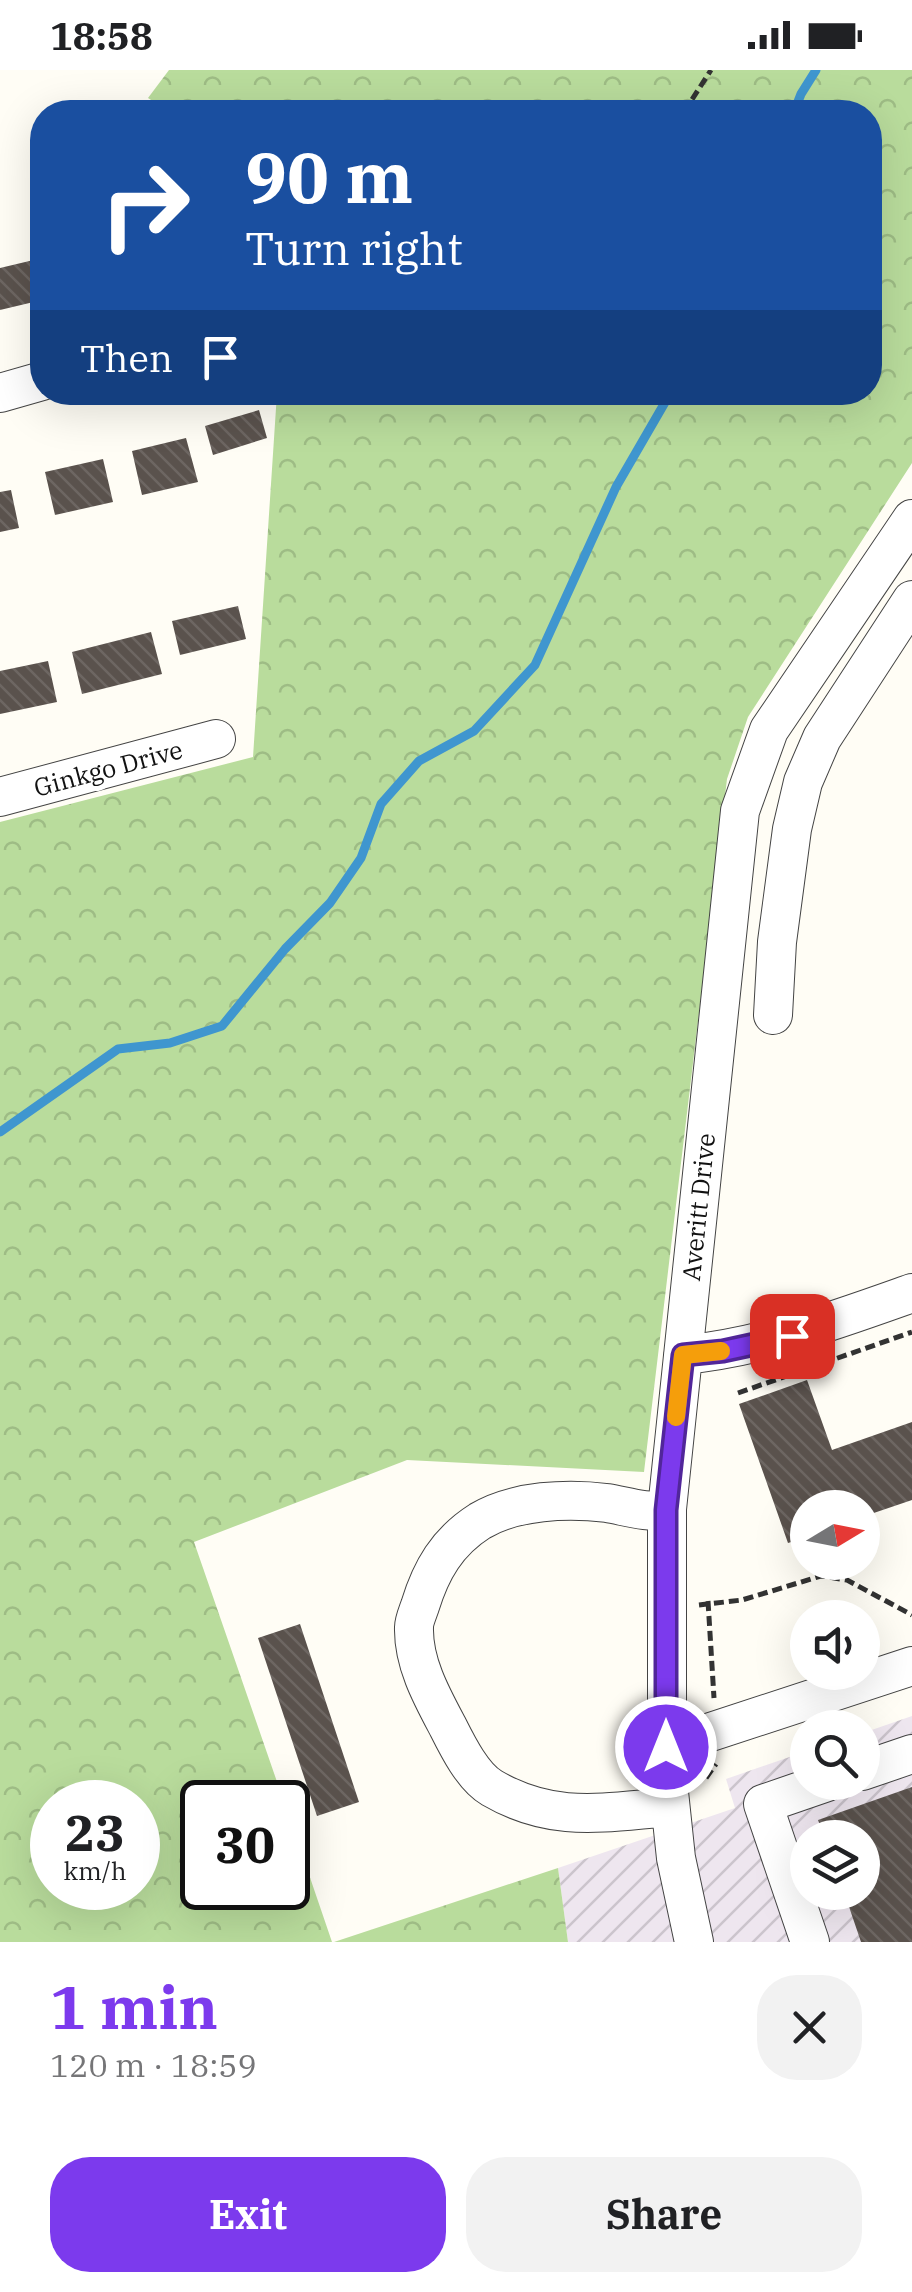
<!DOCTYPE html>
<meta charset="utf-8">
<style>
body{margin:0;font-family:"IBM Plex Serif",serif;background:#f2f2f2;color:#202124;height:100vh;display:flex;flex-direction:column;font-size:38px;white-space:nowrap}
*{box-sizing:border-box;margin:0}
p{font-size:32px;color:#757577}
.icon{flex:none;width:55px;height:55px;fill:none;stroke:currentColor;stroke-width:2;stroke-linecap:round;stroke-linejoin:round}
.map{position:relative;height:1872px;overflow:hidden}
.panel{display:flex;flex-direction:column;background:#fff;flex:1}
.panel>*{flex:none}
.hud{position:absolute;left:30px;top:30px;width:852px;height:305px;border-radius:40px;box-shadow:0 10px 40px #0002;background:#1a4fa0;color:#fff;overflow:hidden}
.needle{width:65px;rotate:80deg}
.fabs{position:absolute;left:790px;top:1420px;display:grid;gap:20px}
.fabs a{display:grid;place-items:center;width:90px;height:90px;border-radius:50%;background:#fff;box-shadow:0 10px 40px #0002;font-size:50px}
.speed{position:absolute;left:30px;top:1710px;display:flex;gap:20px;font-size:50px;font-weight:700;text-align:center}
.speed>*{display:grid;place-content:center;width:130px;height:130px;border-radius:50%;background:#fff;box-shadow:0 10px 40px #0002;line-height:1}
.speed small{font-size:25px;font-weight:400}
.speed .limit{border:5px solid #111;border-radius:15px;background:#fff;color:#111}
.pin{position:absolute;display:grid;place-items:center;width:85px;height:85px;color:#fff;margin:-42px;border-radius:20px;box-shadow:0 5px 15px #0006}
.me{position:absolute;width:110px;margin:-55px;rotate:0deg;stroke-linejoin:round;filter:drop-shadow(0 0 8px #0008)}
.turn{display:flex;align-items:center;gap:35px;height:210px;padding:0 50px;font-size:45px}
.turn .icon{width:130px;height:130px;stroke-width:2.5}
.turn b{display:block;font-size:70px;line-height:85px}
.then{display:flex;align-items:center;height:95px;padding:0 50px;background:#0003;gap:20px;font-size:38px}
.round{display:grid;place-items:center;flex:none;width:105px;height:105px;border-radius:40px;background:#f2f2f2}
.head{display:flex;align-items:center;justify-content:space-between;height:170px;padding:0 50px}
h1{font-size:60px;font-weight:700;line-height:75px;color:#7c3aed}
.button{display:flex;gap:20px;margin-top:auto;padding:20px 50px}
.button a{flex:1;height:115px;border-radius:40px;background:#7c3aed;color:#fff;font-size:40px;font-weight:700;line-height:115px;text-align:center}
.button a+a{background:#f2f2f2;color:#202124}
.status{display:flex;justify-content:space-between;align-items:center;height:70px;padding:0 50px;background:#fff;direction:ltr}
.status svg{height:28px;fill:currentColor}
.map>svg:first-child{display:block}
.industrial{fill:url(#industrial-furrows);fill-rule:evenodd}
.forest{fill:url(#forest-crowns);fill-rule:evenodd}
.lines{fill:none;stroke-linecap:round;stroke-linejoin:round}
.stream{stroke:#3f96cf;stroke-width:9}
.building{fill:url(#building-back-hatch)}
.minor-casing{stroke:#444;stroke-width:40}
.path{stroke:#333;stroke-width:5;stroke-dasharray:10 5;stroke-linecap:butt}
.minor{stroke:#fff;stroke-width:38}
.route-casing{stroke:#51269a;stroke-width:25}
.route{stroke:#7c3aed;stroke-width:18}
.slow{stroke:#f59e0b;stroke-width:18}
.labels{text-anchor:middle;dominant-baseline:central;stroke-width:10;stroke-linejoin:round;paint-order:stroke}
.street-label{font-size:25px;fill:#111;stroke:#fff}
</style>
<div class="status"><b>18:58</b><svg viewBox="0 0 49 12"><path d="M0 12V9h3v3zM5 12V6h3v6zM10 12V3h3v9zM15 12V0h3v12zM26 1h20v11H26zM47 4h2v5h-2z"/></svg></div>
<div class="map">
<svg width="912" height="1872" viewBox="0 0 912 1872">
<defs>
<pattern id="industrial-furrows" width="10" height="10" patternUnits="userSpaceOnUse" patternTransform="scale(2.5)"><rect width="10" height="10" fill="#eee6ef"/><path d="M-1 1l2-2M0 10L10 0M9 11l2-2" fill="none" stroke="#cbc4cc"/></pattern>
<pattern id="forest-crowns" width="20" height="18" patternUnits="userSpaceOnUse" patternTransform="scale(2.5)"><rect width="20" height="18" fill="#b9dc9c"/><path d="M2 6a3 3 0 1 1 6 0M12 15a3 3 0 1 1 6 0" fill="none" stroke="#9ebc85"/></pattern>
<pattern id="building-back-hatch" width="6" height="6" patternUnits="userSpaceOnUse" patternTransform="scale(2.5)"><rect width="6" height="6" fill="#5a524d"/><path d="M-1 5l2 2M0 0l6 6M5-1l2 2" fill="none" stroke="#6d6662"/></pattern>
</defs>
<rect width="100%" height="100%" fill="#fffdf5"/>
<path class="industrial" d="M912 1646V1872H568L558 1798 735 1738 726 1709 807 1681 808 1712H862L863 1663ZM808 1768H862V1822H808Z"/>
<path class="forest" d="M169 0H912V393L748 647 727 709 644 1402 407 1390 194 1472 284 1732H202V1818H288V1743L332 1872H0V752L253 687 277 323 870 322V42H170L148 28ZM52 1732H138V1818H52Z
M558 1798 568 1872H334Z"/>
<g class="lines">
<path class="stream" d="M794 42 801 24 816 0
M0 1062 118 979 170 973 222 956 285 879 330 833 361 788 381 734 419 691 474 661 535 595 616 417 671 322"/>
</g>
<path class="building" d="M42 188V230L0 240V198Z
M259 340 267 368 213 385 205 356Z
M186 368 198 412 142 425 132 381Z
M103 389 113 432 55 445 45 402Z
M11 420 19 458 0 462V422Z
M238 536 246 569 180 585 172 551Z
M151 562 162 604 82 624 72 582Z
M48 591 57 632 0 644V601Z
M807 1310 832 1380 912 1352V1430L862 1447V1438H808V1467L788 1473 739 1334Z
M300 1554 359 1732 317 1746 258 1568Z
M912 1717V1872H861L844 1822H862V1768H825L818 1750Z"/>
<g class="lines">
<defs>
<path id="minor" d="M0 323 42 311
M0 727 216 669
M773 945 777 872 792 759 803 712 822 668 912 530
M683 1285C763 1277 836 1250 912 1223
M667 1439C647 1444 626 1436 607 1433 568 1428 515 1430 480 1451 447 1472 431 1500 420 1536 418 1542 414 1551 414 1557 413 1593 432 1627 448 1657 458 1677 473 1707 492 1718 554 1754 604 1742 670 1737
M665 1677 912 1596
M862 1701 912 1684
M694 1872 676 1788 667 1703V1439L740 741 769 660 912 449
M810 1872 763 1734 827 1712"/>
</defs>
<use href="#minor" class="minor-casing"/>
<path class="path" d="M684 42 711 0
M738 1323 912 1262
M708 1531 714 1628
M699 1535 742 1530 821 1506 847 1510 912 1545
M706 1708 716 1694"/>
<use href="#minor" class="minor"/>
</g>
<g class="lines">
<defs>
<path id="route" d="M666 1677V1440L683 1285 723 1281 792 1266"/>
</defs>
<use href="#route" class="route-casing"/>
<use href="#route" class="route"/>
<path class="slow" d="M676 1347 683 1285 721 1281"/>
</g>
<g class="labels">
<g class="street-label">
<text transform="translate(108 698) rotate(-15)">Ginkgo Drive</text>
<text transform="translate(698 1137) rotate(-84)">Averitt Drive</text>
</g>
</g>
</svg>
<div class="fabs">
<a><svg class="needle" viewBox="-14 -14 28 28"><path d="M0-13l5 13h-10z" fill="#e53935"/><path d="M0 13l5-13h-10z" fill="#757577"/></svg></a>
<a><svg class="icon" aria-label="sound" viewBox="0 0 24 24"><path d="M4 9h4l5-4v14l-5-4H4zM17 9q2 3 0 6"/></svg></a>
<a><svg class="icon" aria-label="search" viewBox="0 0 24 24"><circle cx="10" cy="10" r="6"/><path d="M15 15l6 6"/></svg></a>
<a><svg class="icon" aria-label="layers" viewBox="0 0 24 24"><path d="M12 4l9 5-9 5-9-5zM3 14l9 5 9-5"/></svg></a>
</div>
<div class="speed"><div>23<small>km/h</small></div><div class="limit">30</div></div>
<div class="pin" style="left:792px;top:1266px;background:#d93025"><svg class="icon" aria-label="arrive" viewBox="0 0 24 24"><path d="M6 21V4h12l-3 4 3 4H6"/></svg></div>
<svg class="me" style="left:666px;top:1677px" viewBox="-20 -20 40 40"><circle r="17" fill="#7c3aed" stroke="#fff" stroke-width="3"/><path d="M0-11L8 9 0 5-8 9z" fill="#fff"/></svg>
<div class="hud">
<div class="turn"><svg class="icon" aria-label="right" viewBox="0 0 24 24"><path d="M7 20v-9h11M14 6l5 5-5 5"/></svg><div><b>90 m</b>Turn right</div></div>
<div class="then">Then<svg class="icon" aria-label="arrive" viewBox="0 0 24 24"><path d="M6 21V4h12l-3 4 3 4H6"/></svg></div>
</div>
</div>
<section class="panel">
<div class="head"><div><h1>1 min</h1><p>120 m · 18:59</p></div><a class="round"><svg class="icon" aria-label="close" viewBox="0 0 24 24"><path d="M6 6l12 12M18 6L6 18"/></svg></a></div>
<div class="button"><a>Exit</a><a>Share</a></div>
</section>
